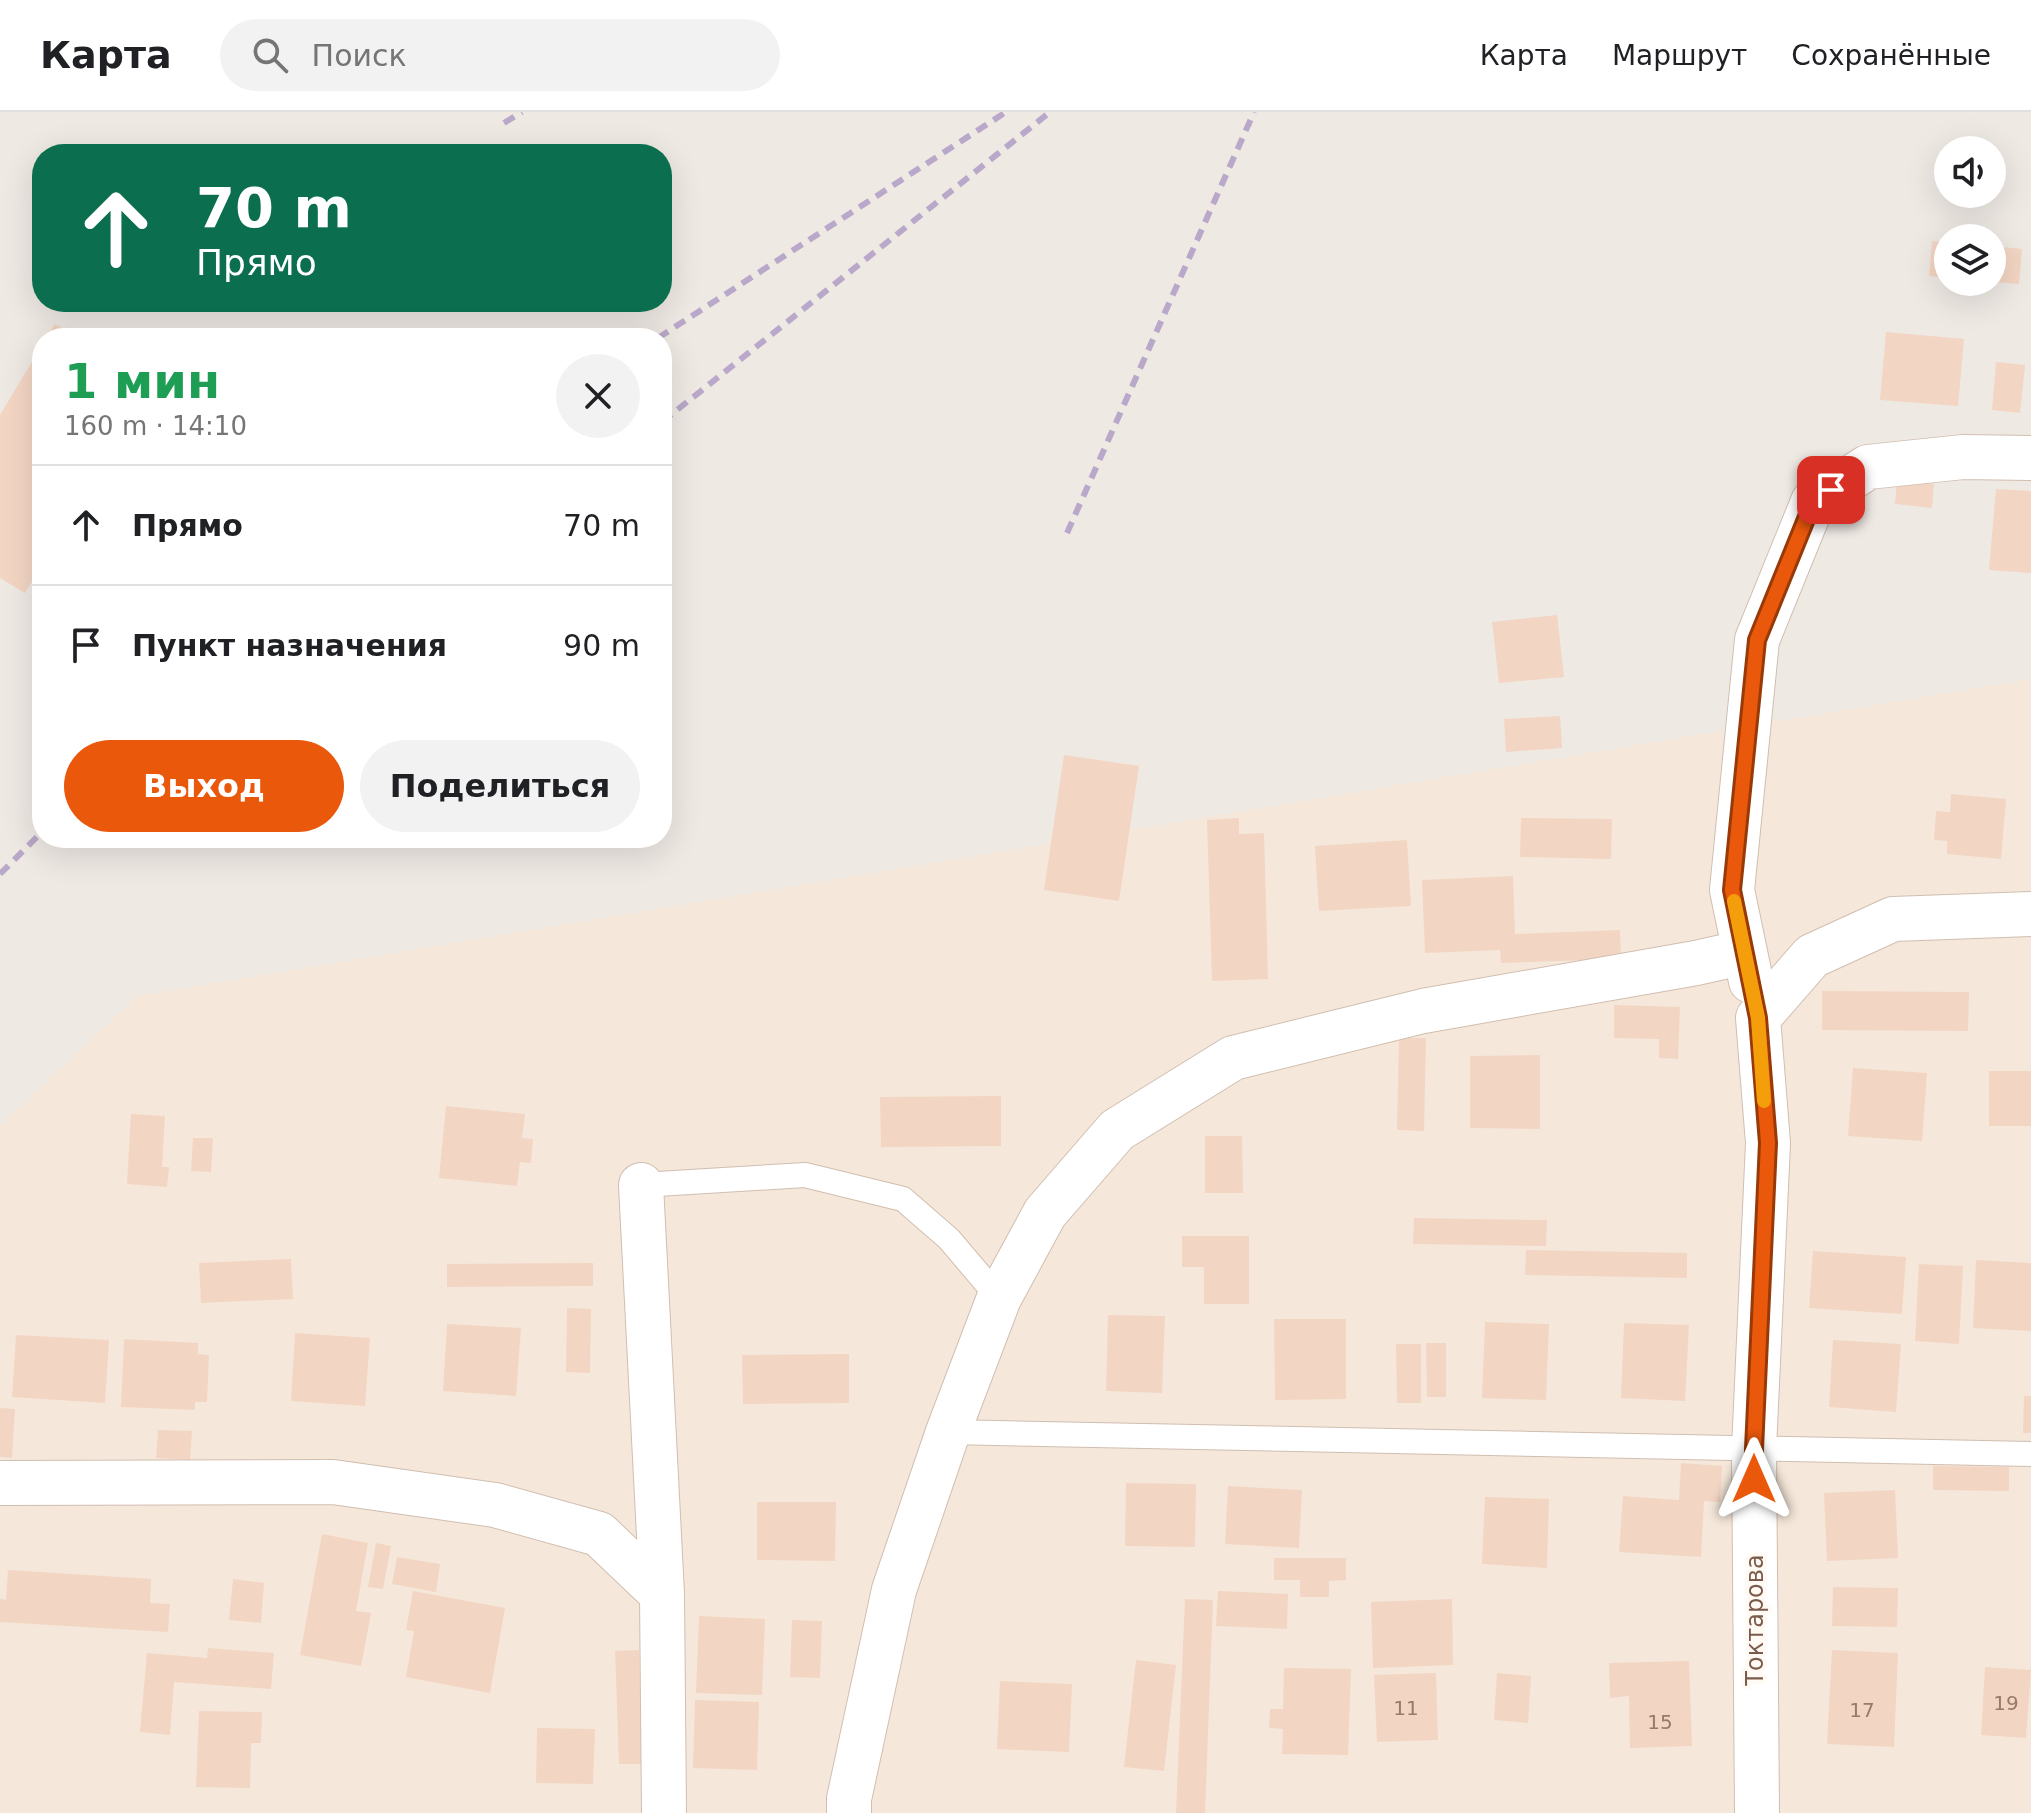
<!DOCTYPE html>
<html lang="ru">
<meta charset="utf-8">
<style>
body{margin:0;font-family:"DejaVu Sans",sans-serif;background:#f2f2f2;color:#202124;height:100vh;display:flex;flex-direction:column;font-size:30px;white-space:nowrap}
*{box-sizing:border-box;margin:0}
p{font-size:26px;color:#757577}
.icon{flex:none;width:44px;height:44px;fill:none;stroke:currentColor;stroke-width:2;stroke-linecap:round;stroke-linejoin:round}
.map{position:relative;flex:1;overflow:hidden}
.details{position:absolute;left:32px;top:216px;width:640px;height:520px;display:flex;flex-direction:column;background:#fff;border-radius:32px;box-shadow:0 8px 32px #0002}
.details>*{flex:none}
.top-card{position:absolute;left:32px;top:32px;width:640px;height:168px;border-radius:32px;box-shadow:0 8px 32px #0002;background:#0b6e4f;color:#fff;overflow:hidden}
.buttons{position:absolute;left:1934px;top:24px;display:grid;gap:16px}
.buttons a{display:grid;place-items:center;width:72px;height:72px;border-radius:50%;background:#fff;box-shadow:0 8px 32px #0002;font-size:40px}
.pin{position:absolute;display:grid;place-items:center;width:68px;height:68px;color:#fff;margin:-34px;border-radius:16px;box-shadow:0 4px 12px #0006}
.me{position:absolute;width:88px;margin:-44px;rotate:0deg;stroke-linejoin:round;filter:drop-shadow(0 0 6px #0008)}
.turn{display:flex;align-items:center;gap:28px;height:168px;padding:0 32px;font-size:36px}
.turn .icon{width:104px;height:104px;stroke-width:2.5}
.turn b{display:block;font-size:56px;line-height:68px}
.round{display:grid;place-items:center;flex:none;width:84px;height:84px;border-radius:42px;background:#f2f2f2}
.overview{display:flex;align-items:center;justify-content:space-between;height:136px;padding:0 32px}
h1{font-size:48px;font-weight:800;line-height:60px;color:#1e9e55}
.primary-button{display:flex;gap:16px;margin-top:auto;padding:16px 32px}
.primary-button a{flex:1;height:92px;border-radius:48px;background:#ea580c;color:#fff;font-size:32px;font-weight:800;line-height:92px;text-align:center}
.primary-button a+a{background:#f2f2f2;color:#202124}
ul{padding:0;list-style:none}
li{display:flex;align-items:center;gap:24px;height:120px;padding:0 32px;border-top:2px solid #e0e0e0}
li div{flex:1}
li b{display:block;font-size:30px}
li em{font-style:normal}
header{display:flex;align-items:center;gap:48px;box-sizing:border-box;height:112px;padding:0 40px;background:#fff;border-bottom:2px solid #e0e0e0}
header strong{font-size:38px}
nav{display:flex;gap:44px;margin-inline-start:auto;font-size:28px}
.search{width:560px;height:72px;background:#f2f2f2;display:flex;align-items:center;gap:20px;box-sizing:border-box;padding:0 28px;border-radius:44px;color:#757577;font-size:30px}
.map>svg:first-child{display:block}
.residential{fill:#f5e8da;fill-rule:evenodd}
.industrial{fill:#efe9e4;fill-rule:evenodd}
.building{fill:#f3d5c3}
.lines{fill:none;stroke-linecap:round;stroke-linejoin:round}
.lane-casing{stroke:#d1beb0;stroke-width:26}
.street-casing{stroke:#d1beb0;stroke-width:46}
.lane{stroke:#fff;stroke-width:24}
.street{stroke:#fff;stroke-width:44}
.rail{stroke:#b9a8c9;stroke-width:6;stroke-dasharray:12 8;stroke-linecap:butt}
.route-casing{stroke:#983908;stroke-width:20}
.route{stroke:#ea580c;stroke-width:14}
.slow{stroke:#f59e0b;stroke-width:14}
.labels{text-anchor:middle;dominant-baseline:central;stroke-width:8;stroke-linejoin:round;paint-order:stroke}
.number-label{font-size:20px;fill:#987a6a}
.street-label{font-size:24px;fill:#7a5c4d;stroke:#fffaf3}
</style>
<header>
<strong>Карта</strong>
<div class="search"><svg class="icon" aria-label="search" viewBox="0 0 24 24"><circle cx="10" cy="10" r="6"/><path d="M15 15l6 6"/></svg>Поиск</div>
<nav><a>Карта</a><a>Маршрут</a><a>Сохранённые</a></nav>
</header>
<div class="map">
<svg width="2031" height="1701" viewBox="0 0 2031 1701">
<rect width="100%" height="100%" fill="#fdf6ec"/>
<path class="residential" d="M0 0H2031V1701H0ZM1948 38H1992V82H1948ZM42 42H662V190H42ZM1948 126H1992V170H1948ZM42 226H662V726H42Z"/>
<path class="industrial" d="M0 0H2031V567L137 884 0 1014ZM1948 38H1992V82H1948ZM42 42H662V190H42ZM1948 126H1992V170H1948ZM42 226H662V726H42Z"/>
<path class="building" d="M1932 129 1948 130V166L1929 164Z
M1992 134 2022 137 2019 172 1992 170Z
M55 212 79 226H46Z
M1886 220 1964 227 1958 294 1880 288Z
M42 233V453L25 481 0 466V303Z
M1996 250 2025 253 2020 301 1992 298Z
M1897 369 1934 372 1932 396 1895 392Z
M1996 377 2031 379V461L1989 458Z
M1557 503 1564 565 1499 571 1492 510Z
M1560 604 1562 636 1506 640 1504 607Z
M1064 643 1139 654 1119 789 1044 778Z
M1951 682 2006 687 2001 747 1947 742V729L1934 728 1936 699 1950 700Z
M1239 706V722L1264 721 1268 867 1212 869 1207 708Z
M1521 706 1612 707 1611 747 1520 745Z
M1407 728 1411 794 1319 799 1315 734Z
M1513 764 1515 822 1620 818 1621 847 1501 851 1500 838 1425 841 1422 768Z
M1822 879 1969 880 1968 919 1822 918Z
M1614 893 1680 895 1678 947 1659 946V927L1614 926Z
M1399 926H1426L1424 1019 1397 1018Z
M1540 943V1017L1470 1016V944Z
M1853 956 1927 961 1922 1029 1848 1024Z
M1989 959H2031V1014H1989Z
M1001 984V1034L881 1035 880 985Z
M446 994 525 1002 522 1026 533 1027 531 1051 520 1050 517 1074 439 1066Z
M131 1002 165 1004 162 1055H169L167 1075 127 1072Z
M1205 1024H1242L1243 1081H1205Z
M193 1026H213L211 1060 191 1059Z
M1414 1106 1547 1108 1546 1134 1413 1132Z
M1182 1124H1249V1192H1204V1155H1182Z
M1526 1138 1687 1141V1166L1525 1163Z
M1813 1139 1906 1145 1902 1202 1809 1196Z
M291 1147 293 1187 201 1191 199 1151Z
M1976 1148 2031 1151V1219L1973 1216Z
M593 1151V1174L447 1175V1152Z
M1919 1152 1963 1154 1959 1232 1915 1229Z
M567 1196 591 1197 590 1261 566 1260Z
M1108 1203 1165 1204 1162 1281 1106 1279Z
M1274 1207H1346V1287L1275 1288Z
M1485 1210 1549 1212 1546 1288 1482 1286Z
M1624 1211 1689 1213 1685 1289 1621 1286Z
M447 1212 521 1216 516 1284 443 1279Z
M295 1221 370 1226 365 1294 291 1289Z
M16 1223 109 1228 105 1291 12 1285Z
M124 1227 198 1231V1242L209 1243 207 1290H195V1298L121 1295Z
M1833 1228 1901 1232 1896 1300 1829 1295Z
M1426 1231H1446V1285H1427Z
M1396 1232H1421V1291H1397Z
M849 1242V1291L743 1292 742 1243Z
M2024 1284H2031V1321H2023Z
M0 1296 15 1297 12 1346 0 1345Z
M158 1318 192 1319 190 1348 156 1346Z
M1681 1351 1722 1354 1720 1390 1704 1389 1701 1445 1619 1440 1623 1384 1679 1388Z
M1933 1354 2009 1355V1379L1933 1378Z
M1126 1371 1196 1372 1195 1435 1125 1434Z
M1228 1374 1302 1378 1299 1436 1225 1432Z
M1895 1378 1898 1446 1827 1449 1824 1381Z
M1485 1385 1549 1387 1547 1456 1482 1452Z
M757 1390H836L835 1449 757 1448Z
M322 1422 368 1431 356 1499 371 1501 361 1554 300 1543Z
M376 1431 391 1434 383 1477 368 1475Z
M397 1445 440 1452 436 1480 392 1472Z
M1274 1446H1346V1468L1329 1469V1485H1300V1468H1274Z
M8 1458 151 1467 150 1491 170 1492 168 1520 0 1510V1487L6 1488Z
M233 1467 264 1471 261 1511 229 1508Z
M1833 1475 1898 1476 1897 1515 1832 1514Z
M413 1479 505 1496 490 1581 406 1565 414 1519 406 1518Z
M1218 1479 1288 1482 1287 1517 1216 1514Z
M1185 1487 1213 1488 1205 1701H1176Z
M1452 1487 1453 1553 1373 1556 1371 1490Z
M699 1504 765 1507 762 1583 696 1581Z
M792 1508 822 1509 820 1566 790 1565Z
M208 1536 274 1541 271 1577 174 1570 170 1623 140 1620 147 1541 207 1546Z
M639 1538 642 1652H619L615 1539Z
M1832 1538 1898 1541 1894 1635 1827 1632Z
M1136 1548 1176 1553 1164 1659 1124 1655Z
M1689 1549 1692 1634 1630 1636 1629 1584 1610 1586 1609 1551Z
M1985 1555 2031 1558 2026 1626 1981 1623Z
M1284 1556 1351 1557 1348 1643 1282 1642 1283 1617 1269 1616 1270 1597H1283Z
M1436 1561 1438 1628 1377 1630 1374 1563Z
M1497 1561 1531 1564 1528 1611 1494 1608Z
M1000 1569 1072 1572 1069 1640 997 1637Z
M695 1588 759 1590 757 1658 693 1656Z
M199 1599 262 1600 261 1631H251L250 1676 196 1675Z
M537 1616 595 1617 593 1672 536 1671Z"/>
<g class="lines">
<defs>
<path id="lane" d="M641 1073 805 1063 903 1087 949 1127 999 1186
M948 1320 2031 1342"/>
<path id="street" d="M1751 869 1732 778 1757 528 1813 390 1868 355 1963 345 2031 346
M641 1073 662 1482 664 1701
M0 1371 333 1370 495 1393 599 1422 662 1482
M849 1701V1687L894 1478 948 1320 999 1186 1045 1101 1117 1018 1233 946 1423 899 1696 851 1745 840
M1757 1701 1754 1337 1768 1031 1758 906 1812 844 1893 807 2031 802"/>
</defs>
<use href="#lane" class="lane-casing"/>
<use href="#street" class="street-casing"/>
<use href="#lane" class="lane"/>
<use href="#street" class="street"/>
<path class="rail" d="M504 11 522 0
M658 226 1006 0
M662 310 1050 0
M1067 421 1254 0
M0 762 42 720"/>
</g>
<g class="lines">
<defs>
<path id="route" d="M1754 1367V1337L1768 1031 1758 906 1732 778 1757 528 1813 390 1831 378"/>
</defs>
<use href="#route" class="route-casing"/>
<use href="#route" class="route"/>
<path class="slow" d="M1734 789 1758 906 1764 989"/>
</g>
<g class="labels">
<g class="number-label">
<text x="2006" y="1591">19</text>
<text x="1406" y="1596">11</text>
<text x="1862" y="1598">17</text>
<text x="1660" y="1610">15</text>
</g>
<g class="street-label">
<text transform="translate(1755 1508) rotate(-90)">Токтарова</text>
</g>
</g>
</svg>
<div class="buttons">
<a><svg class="icon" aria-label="sound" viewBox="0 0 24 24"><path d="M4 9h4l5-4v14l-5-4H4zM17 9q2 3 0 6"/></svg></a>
<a><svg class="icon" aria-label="layers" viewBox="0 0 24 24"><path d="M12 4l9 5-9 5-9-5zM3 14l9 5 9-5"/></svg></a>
</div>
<div class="pin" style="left:1831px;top:378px;background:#d93025"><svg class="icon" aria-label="arrive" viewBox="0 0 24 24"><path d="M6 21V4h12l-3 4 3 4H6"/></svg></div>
<svg class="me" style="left:1754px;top:1367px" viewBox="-20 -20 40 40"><path d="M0-17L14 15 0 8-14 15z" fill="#ea580c" stroke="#fff" stroke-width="4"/></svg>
<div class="top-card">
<div class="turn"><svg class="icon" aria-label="ahead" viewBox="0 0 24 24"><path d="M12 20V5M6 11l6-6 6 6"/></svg><div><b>70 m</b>Прямо</div></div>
</div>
<section class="details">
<div class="overview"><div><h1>1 мин</h1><p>160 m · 14:10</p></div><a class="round"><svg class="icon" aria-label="close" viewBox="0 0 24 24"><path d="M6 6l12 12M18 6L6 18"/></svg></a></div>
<ul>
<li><svg class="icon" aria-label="ahead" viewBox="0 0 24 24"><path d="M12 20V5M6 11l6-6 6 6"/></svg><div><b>Прямо</b></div><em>70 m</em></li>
<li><svg class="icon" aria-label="arrive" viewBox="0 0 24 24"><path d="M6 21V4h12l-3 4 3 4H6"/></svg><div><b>Пункт назначения</b></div><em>90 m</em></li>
</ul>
<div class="primary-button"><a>Выход</a><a>Поделиться</a></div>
</section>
</div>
